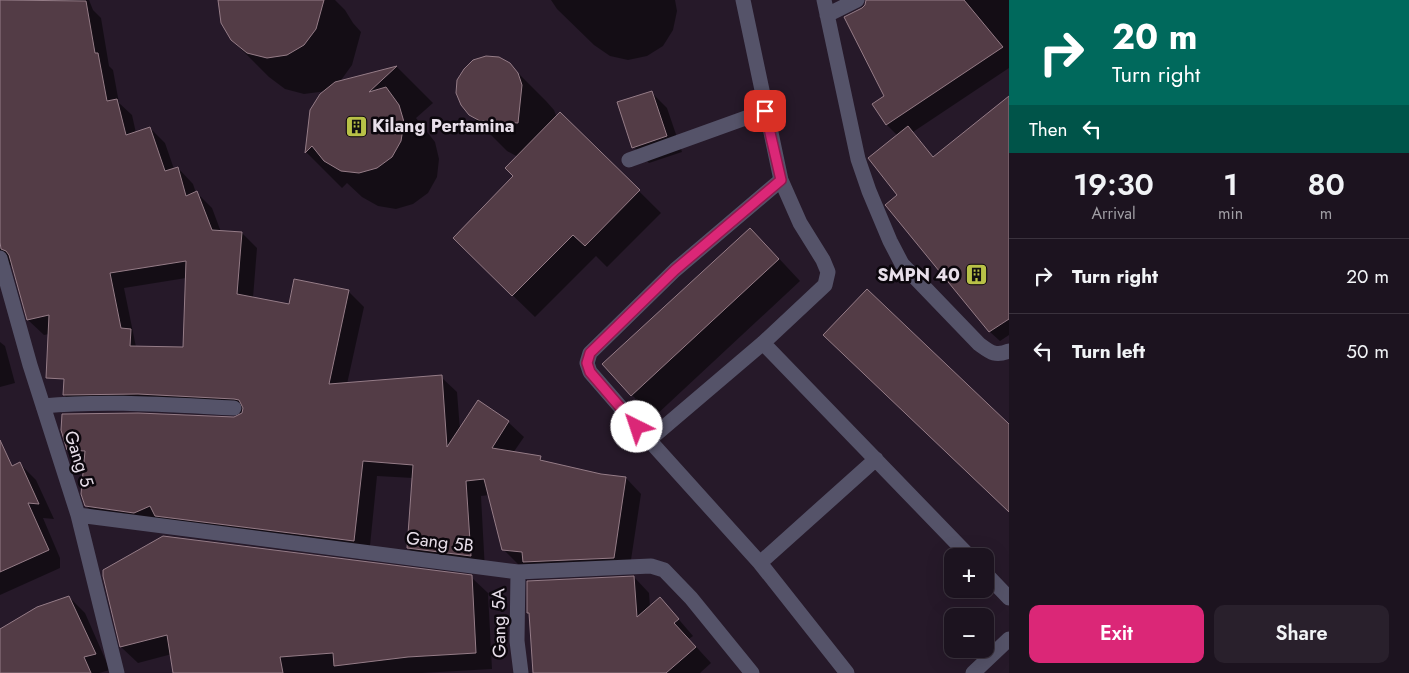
<!DOCTYPE html>
<meta charset="utf-8">
<style>
body{margin:0;font-family:Jost,sans-serif;background:#29202c;color:#f1f3f6;height:100vh;display:flex;flex-direction:column;font-size:19px;white-space:nowrap}
*{box-sizing:border-box;margin:0}
p{font-size:16px;color:#a09ea4}
.icon{flex:none;width:28px;height:28px;fill:none;stroke:currentColor;stroke-width:2;stroke-linecap:round;stroke-linejoin:round}
.map{position:relative;flex:1;overflow:hidden}
.sheet{display:flex;flex-direction:column;background:#1c131f;width:400px}
.sheet>*{flex:none}
.banner{background:#00695c;color:#fff;overflow:hidden}
.buttons{position:absolute;left:944px;top:548px;display:grid;gap:10px}
.buttons a{display:grid;place-items:center;width:50px;height:50px;border-radius:10px;background:#1c131f;box-shadow:0 5px 20px #0002,0 0 0 1px #3a323d;font-size:25px}
.pin{position:absolute;display:grid;place-items:center;width:42px;height:42px;color:#fff;margin:-21px;border-radius:10px;box-shadow:0 2px 8px #0006}
.me{position:absolute;width:55px;margin:-28px;rotate:319deg;stroke-linejoin:round;filter:drop-shadow(0 0 4px #0008)}
.turn{display:flex;align-items:center;gap:18px;height:105px;padding:0 20px;font-size:22px}
.turn .icon{width:65px;height:65px;stroke-width:2.5}
.turn b{display:block;font-size:35px;line-height:42px}
.then{display:flex;align-items:center;height:48px;padding:0 20px;background:#0003;gap:10px;font-size:19px}
.eta{display:flex;justify-content:space-evenly;align-items:center;height:85px;text-align:center}
.eta b{font-size:30px;font-weight:600;line-height:35px}
.cta{display:flex;gap:10px;margin-top:auto;padding:10px 20px}
.cta a{flex:1;height:58px;border-radius:10px;background:#db2777;color:#fff;font-size:20px;font-weight:600;line-height:58px;text-align:center}
.cta a+a{background:#29202c;color:#f1f3f6}
ul{padding:0;list-style:none}
li{display:flex;align-items:center;gap:15px;height:75px;padding:0 20px;border-top:1px solid #3a323d}
li div{flex:1}
li b{display:block;font-size:19px}
li em{font-style:normal}
main{display:flex;flex:1;min-height:0}
.map>svg:first-child{display:block}
.shadow{fill:#0007;fill-rule:evenodd}
.building{fill:#533c46;stroke:#957c87;fill-rule:evenodd}
.lines{fill:none;stroke-linecap:round;stroke-linejoin:round}
.lane{stroke:#555369;stroke-width:15}
.street{stroke:#555369;stroke-width:15}
.route-casing{stroke:#8e194d;stroke-width:12}
.route{stroke:#db2777;stroke-width:9}
.labels{text-anchor:middle;dominant-baseline:central;stroke-width:5;stroke-linejoin:round;paint-order:stroke}
.poi-label{font-size:18px;font-weight:bold;fill:#e8dfea;stroke:#0c070d;text-anchor:start}
.street-label{font-size:18px;fill:#e8dfea;stroke:#0c070d}
</style>
<main>
<div class="map">
<svg width="1009" height="673" viewBox="0 0 1009 673">
<rect width="100%" height="100%" fill="#261929"/>
<path class="shadow" d="M0 0H89L93 10 101 18 109 66 113 70 119 103 132 115 136 133 150 128 165 143 174 169 178 168 193 184 196 193H197L212 208 221 232 242 233 257 248 253 298 290 305 348 291 364 307 347 384 441 377 457 392 460 430 508 422 524 437 513 453 540 458 545 462 601 475 626 478 641 494 629 573 518 564 503 549 490 495 481 496 485 571 423 563 408 548 413 478 377 476 369 556 102 521 86 506 85 465 68 449 234 419 245 413 154 409 80 410 64 395 129 357 49 334 44 335 28 320 13 264 9 266 0 278ZM186 278 184 348 136 347 124 288Z
M221 0H335L345 10 353 23 361 32 352 65 339 83 397 67 433 103 416 118 435 142 439 159 437 177 428 193 413 204 396 209 378 206 362 197 347 183 342 188 306 152 312 110 327 91 304 94 285 89 269 77 232 40Z
M551 0H675L677 11 673 30 663 46 647 56 628 60 610 56 594 45 557 9Z
M866 0H1009V68L913 132 934 158 1009 98V335L1000 341 990 332 887 205 899 195 897 135 887 125 873 104 886 96 866 6Z
M509 64 546 101 554 110 557 118 561 114 661 213 607 267 596 256 535 317 454 238 515 176 518 157 507 151 470 114Z
M651 92 667 108 682 152 649 163 634 147Z
M772 251 800 281 654 417 632 395Z
M0 342 5 346 15 383 0 387Z
M20 464 36 480 54 519 43 518 60 558V568L0 595V473Z
M104 576 471 577 488 593 492 669 422 673H175L172 654 138 663 121 647Z
M634 577 649 593 650 607 675 615 693 636 689 639 711 663 700 673H559L528 613Z
M69 597 85 613 110 670 99 673H0V630Z"/>
<path class="building" d="M0 0 86 1 95 53H98L107 101 117 99 126 135 150 127 165 171 178 167 186 196 197 191 212 230 242 232 237 294 289 304 294 279 349 290 329 384 442 375 447 447 478 400 509 421 492 448 541 456 540 460 601 474 626 477 614 558 523 562 522 552 502 550 484 479 466 481 471 556 407 548 413 465 363 461 354 541 155 516 150 506 134 513 85 506 81 494 85 451 67 450 61 430 62 414 138 413 234 417 242 413 243 408 239 400 234 399 138 394 63 395 64 379 46 378 49 315 27 320 9 255 6 251 1 249 0 242ZM186 261 183 347 130 346 131 329 121 328 110 273Z
M218 0H324L316 29 304 45 287 55 267 58 247 53 231 40 221 23Z
M866 0H964L1003 47 886 125 872 104 884 96 844 17 862 8 865 5Z
M486 56 499 57 510 63 518 73 522 85 518 123 480 121 469 115 461 105 456 93 457 80 464 69 473 60Z
M397 66 369 92 386 87 399 105 404 122 401 141 392 157 377 168 359 173 341 171 324 161 312 146 305 153 310 110 320 94 335 82Z
M652 91 667 136 632 148 617 102Z
M1009 96V319L989 332 886 206 885 205 897 195 868 158 908 126 933 157Z
M560 112 640 190 585 246 573 235 512 296 453 238 513 176 505 168Z
M750 228 779 259 631 396 602 364Z
M867 289 1009 424V512L823 335Z
M0 440 12 466 20 462 39 504 28 503 49 550 0 572Z
M163 536 472 575 476 653 408 657 334 666 333 653 280 657 283 673H173L167 635 120 647 103 576V570Z
M634 576 637 617 660 597 679 619 674 623 696 647 666 673H533L529 613H527V581Z
M69 596 96 654 84 657 91 673H0V629L37 607Z"/>
<g class="lines">
<path class="lane" d="M629 160 765 111
M781 180 675 270 590 353 587 363 590 372 649 440 760 563 847 673
M763 343 969 556
M649 440 763 343 825 285 828 272 823 260 800 223 781 180 743 0
M760 563 876 459
M985 573 1009 598
M973 673 1009 639"/>
<path class="street" d="M824 0 858 159 869 191 890 241 902 264 979 344C990 352 995 357 1009 351
M827 15 857 0
M0 258 30 365 78 515 117 673
M43 406C106 400 170 405 234 408
M78 515 518 572 651 566 664 570 691 598 752 673
M518 572 517 641 521 673"/>
</g>
<g class="lines">
<defs>
<path id="route" d="M637 427 590 372 587 363 590 353 675 270 781 180 765 111"/>
</defs>
<use href="#route" class="route-casing"/>
<use href="#route" class="route"/>
</g>
<defs>
<symbol id="building-square" viewBox="-11 -11 22 22"><rect x="-9" y="-9" width="18" height="18" rx="4" fill="#b8c147" stroke="#0c070d"/><path d="M-4-6H4V6H1V3H-1V6H-4ZM-2.5-4.3h1.7v1.8h-1.7ZM.8-4.3h1.7v1.8H.8ZM-2.5-1h1.7V.8h-1.7ZM.8-1h1.7V.8H.8Z" fill="#111"/></symbol>
</defs>
<g fill-rule="evenodd">
<use href="#building-square" x="344" y="114" width="25" height="25"/>
<use href="#building-square" x="964" y="262" width="25" height="25"/>
</g>
<g class="labels">
<g class="poi-label">
<text x="372" y="126">Kilang Pertamina</text>
<text x="960" y="275" text-anchor="end">SMPN 40</text>
</g>
<g class="street-label">
<text transform="translate(79 459) rotate(72)">Gang 5</text>
<text transform="translate(440 542) rotate(7)">Gang 5B</text>
<text transform="translate(499 623) rotate(-91)">Gang 5A</text>
</g>
</g>
</svg>
<div class="buttons">
<a>+</a>
<a>−</a>
</div>
<div class="pin" style="left:765px;top:111px;background:#d93025"><svg class="icon" aria-label="arrive" viewBox="0 0 24 24"><path d="M6 21V4h12l-3 4 3 4H6"/></svg></div>
<svg class="me" style="left:637px;top:427px" viewBox="-20 -20 40 40"><circle r="19" fill="#fff"/><path d="M0-13L10 11 0 6-10 11z" fill="#db2777"/></svg>
</div>
<section class="sheet">
<div class="banner">
<div class="turn"><svg class="icon" aria-label="right" viewBox="0 0 24 24"><path d="M7 20v-9h11M14 6l5 5-5 5"/></svg><div><b>20 m</b>Turn right</div></div>
<div class="then">Then<svg class="icon" aria-label="left" viewBox="0 0 24 24"><path d="M17 20v-9H6M10 6l-5 5 5 5"/></svg></div>
</div>
<div class="eta">
<div><b>19:30</b><p>Arrival</p></div>
<div><b>1</b><p>min</p></div>
<div><b>80</b><p>m</p></div>
</div>
<ul>
<li><svg class="icon" aria-label="right" viewBox="0 0 24 24"><path d="M7 20v-9h11M14 6l5 5-5 5"/></svg><div><b>Turn right</b></div><em>20 m</em></li>
<li><svg class="icon" aria-label="left" viewBox="0 0 24 24"><path d="M17 20v-9H6M10 6l-5 5 5 5"/></svg><div><b>Turn left</b></div><em>50 m</em></li>
</ul>
<div class="cta"><a>Exit</a><a>Share</a></div>
</section>
</main>
